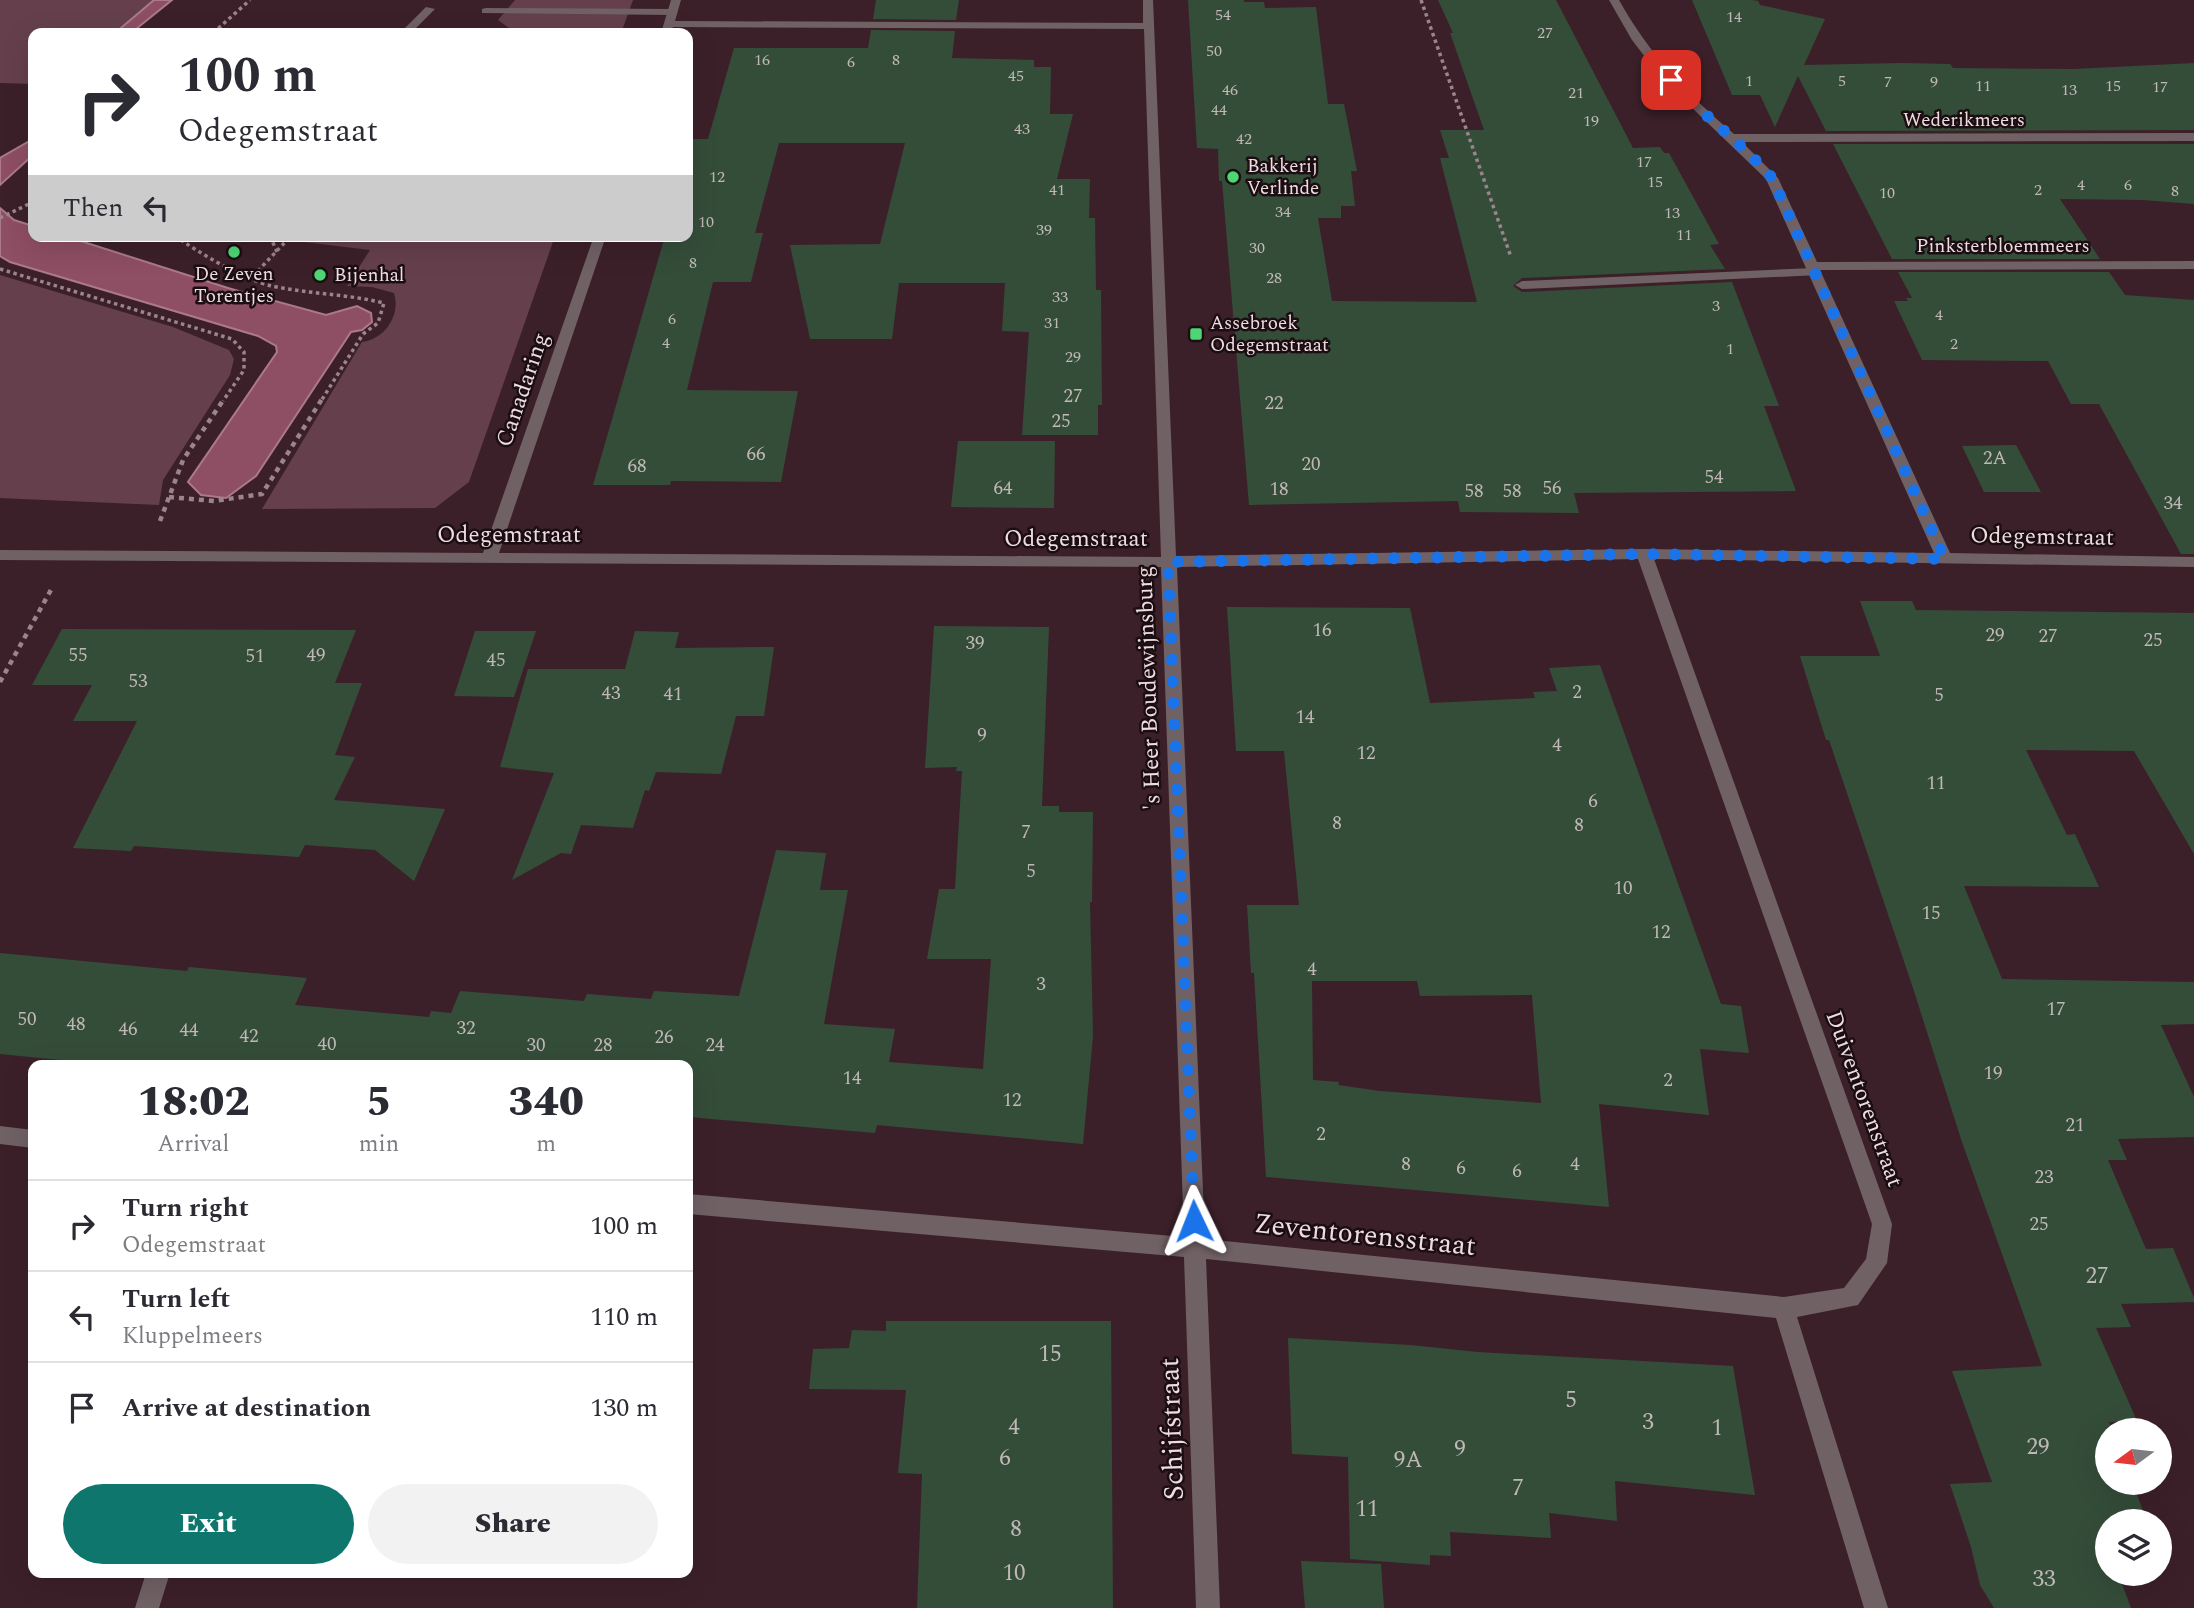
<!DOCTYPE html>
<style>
body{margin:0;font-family:Spectral,serif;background:#f2f2f3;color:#2b2b33;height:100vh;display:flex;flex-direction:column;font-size:26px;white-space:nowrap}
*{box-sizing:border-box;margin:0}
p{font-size:23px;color:#7c7c81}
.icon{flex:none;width:38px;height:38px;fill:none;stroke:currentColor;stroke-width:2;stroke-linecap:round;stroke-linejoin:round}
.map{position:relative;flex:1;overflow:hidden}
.details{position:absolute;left:28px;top:1060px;width:665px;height:518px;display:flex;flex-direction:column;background:#fff;border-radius:14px;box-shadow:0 7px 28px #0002}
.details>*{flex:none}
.hud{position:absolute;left:28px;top:28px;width:665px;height:214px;border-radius:14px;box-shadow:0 7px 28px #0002;background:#fff;color:#2b2b33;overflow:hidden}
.needle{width:46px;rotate:255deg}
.controls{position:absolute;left:2095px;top:1418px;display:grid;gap:14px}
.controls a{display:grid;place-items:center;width:77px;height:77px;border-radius:50%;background:#fff;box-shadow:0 7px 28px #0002;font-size:35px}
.pin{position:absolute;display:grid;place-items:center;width:60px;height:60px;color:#fff;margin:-30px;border-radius:14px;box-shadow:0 4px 10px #0006}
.me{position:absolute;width:77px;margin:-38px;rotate:358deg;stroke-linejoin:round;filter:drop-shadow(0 0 5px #0008)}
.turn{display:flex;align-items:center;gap:24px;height:147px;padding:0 35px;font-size:32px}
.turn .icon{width:91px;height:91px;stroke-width:2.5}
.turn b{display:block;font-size:49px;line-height:60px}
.then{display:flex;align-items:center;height:66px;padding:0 35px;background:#0003;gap:14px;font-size:26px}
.eta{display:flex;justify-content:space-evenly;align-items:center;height:119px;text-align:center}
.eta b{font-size:42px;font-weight:800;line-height:49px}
.cta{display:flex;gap:14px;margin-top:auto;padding:14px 35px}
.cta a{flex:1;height:80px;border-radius:42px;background:#0f766e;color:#fff;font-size:28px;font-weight:800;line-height:80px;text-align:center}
.cta a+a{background:#f2f2f3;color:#2b2b33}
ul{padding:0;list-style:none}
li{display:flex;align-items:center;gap:21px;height:91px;padding:0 35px;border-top:2px solid #e1e1e2}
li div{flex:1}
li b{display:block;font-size:26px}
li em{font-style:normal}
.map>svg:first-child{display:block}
.green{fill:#65404c}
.water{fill:#8e4e64;stroke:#ab798a;stroke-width:2}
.building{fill:#344d39;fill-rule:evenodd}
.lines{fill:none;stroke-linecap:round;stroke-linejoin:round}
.path-far1{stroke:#9b848b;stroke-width:3.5;stroke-dasharray:3.5 3.5;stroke-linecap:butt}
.path{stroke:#9b848b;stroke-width:4.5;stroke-dasharray:5 5;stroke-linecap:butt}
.lane{fill:#706165;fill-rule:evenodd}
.street{fill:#706165;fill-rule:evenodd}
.route{stroke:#1a73e8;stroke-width:12;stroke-dasharray:0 21.6}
.poi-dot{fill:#4ed675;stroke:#1b0e12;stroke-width:2.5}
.labels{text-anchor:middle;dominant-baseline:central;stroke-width:5;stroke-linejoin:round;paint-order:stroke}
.far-number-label{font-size:16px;fill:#c0b8b7}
.far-street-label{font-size:19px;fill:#efdce1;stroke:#1b0e12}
.far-poi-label{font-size:19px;fill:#efdce1;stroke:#1b0e12;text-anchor:start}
.number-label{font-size:19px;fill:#c0b8b7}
.street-label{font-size:23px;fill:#efdce1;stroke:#1b0e12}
.near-number-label{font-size:23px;fill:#c0b8b7}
.near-street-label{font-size:28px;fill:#efdce1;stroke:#1b0e12}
</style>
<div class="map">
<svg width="2194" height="1608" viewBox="0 0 2194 1608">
<rect width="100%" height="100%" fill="#3c2029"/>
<path class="green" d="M0 0H154L115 33H33V84L0 83Z
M515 0H633L621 33H516L498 20Z
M308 236H555L469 482 435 508 262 509 362 342C385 339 401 315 394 293L372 287 347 286 370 250 304 242Z
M0 275 173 327 229 350 234 359 230 375 163 480 159 505 0 498Z"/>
<path class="water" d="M154 0H172L131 33H115Z
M33 139V155L0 185V158Z
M0 208 14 220 33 226V236H65L228 288 326 315 357 306 371 313 372 322 362 330 351 332 256 476 226 498 201 495 188 482 277 352 276 346 258 336 10 262 0 256Z"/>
<path class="building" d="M876 0H959L956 20 873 19Z
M1188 0H1244V2H1264L1265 8 1316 7 1328 104H1344L1357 171H1351L1355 206H1341V218H1318L1332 301 1477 302 1440 158H1449L1440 130H1484L1450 33H1453L1438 0H1556L1633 148 1660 147 1664 153H1669L1719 244 1710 245 1725 269 1522 278 1513 286 1522 292 1732 282 1779 406H1764L1796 491 1574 493 1579 513 1460 512 1458 501 1249 505 1222 181H1219L1218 149 1197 148Z
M1692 0H1751L1758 1 1760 5 1825 19 1804 65 1902 63 1950 64 1953 68 2074 69 2194 63V130L1826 131 1798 76 1775 127 1760 95H1732Z
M871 30 955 31 952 58 1034 60V67H1051L1050 114H1073L1057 179H1090L1089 218H1095L1096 290H1101L1102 405H1098V435H1022L1029 332 1002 331 1005 283H899L892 339H810L790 245 880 244 905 143H779L755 233H763L751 282H713L687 390 798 391 781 482 671 481 670 485H593L665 236H688V139H708L734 48H868Z
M1833 144H2194V204L2143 200 2060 199 2100 259H1892Z
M1898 272H2109L2125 295 2194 300V554H2181L2099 404H2071L2048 361 1922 360 1894 301H1908L1906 298H1912Z
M958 441H1055L1054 508 951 507Z
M2016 445 2041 492H1984L1962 446Z
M1860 601H1912L1916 610 2194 613V854L2134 751 2026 750 2067 835 2075 834 2099 887 1964 886 2002 979 2194 982V1024L2161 1025 2194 1097V1137L2118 1139 2127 1160H2108L2146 1249 2173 1248 2194 1298V1302L2121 1304 2131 1327 2096 1328 2137 1421 2109 1422 2112 1430H2107V1482H2132L2147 1521H2107V1573H2118L2131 1608H1994L1980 1585 1971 1547 1950 1484 1992 1482 1952 1371 2042 1366 1962 1142 1913 988 1829 740H1826L1800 656H1880Z
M1227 607 1410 608 1430 703 1535 698 1533 692 1557 691 1549 668 1600 665 1721 1004 1741 1006 1749 1053 1700 1049 1709 1115 1599 1104 1609 1207 1266 1177 1254 973H1251L1247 905H1299L1284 751H1236ZM1312 981H1417L1420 996 1532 995 1541 1103 1380 1091 1338 1085 1339 1082 1313 1080Z
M934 626 1049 627 1042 806H1059V812H1093L1092 902H1090L1093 1036 1083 1144 877 1125 875 1133 688 1117V1066H120L0 1054V953L187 971 189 967 307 978 295 1005 429 1017 431 1011 451 1013 460 991 584 1001 587 994 651 999 654 991 739 996 776 850 826 853 820 890H848L824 1024 895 1029 889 1062 983 1069 991 959H927L939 889H955L962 771H956L957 767 925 768Z
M62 629 356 630 335 683H362L335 755 355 757 334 800 445 809 414 881 375 850 305 845 299 857 134 846 131 851 73 848 137 721H73L92 685H32Z
M475 631H536L514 697 454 696Z
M635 631 679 632 675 648 774 647 764 716H736L721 774 656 772 649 791 645 790 633 828 581 825 571 854 561 853 512 880 554 773 500 767 528 669H625Z
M886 1321H1111L1113 1608H917L922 1474 898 1473 906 1390 809 1389 813 1349 849 1348 852 1330 886 1331Z
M1288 1338 1410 1345 1478 1352 1733 1366 1755 1495 1615 1481 1617 1521 1549 1513 1551 1538 1450 1532 1451 1556 1430 1555V1565L1350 1559 1348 1457 1292 1454Z
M1301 1561 1381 1564 1384 1608H1305Z"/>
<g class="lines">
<path class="path-far1" d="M1421 0 1511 257
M213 33 250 0
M0 218 33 202
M175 236C198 252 244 280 272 286 309 294 347 294 384 303L378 323 363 334 321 401
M270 236 277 252
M0 269 232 339 244 352V370L223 401
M253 276 291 236"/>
<path class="path" d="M169 497 214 501 262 494 322 399
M160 521 183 460 224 399
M0 682 52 588"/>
<path class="lane" d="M426 7 435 9 411 33H400Z
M486 8 673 9 678 12 673 15 482 13V9Z
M1814 268 1821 272 1819 275 1522 289 1515 285 1522 281Z"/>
<path class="street" d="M671 0H681L675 21 1143 23V0H1153L1176 556 1644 549 1934 553 1766 179 1662 79 1632 40 1609 0H1619C1649 54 1688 95 1734 134L2194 133V141L1742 142 1778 178 1817 262 2194 261V269L1820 270 1950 553 2194 557V567L1654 559 1892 1224 1887 1263 1858 1305 1797 1317 1888 1608H1864L1776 1318 1206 1259 1220 1608H1196L1184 1257 688 1214V1194L1184 1237 1161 567 0 560V550L483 553 594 236H606L499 553 1161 557 1144 29 673 27 671 33H661ZM1638 559 1872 1224 1866 1259 1844 1288 1784 1297 1205 1239 1177 567Z
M0 1126 33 1130V1148L0 1144Z
M146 1573H170L159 1608H135Z"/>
</g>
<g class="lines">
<path class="route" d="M1194 1221 1168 562 1644 554 1945 559 1772 178C1741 142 1702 115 1671 80"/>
</g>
<g class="poi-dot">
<circle cx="1233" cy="177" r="7"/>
<circle cx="234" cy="252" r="7"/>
<circle cx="320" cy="275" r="7"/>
<rect x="1189" y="327" width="14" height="14" rx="3.5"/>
</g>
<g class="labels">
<g class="far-number-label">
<text x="1223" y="15">54</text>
<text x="1734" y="17">14</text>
<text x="1545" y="33">27</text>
<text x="1214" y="51">50</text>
<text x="762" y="60">16</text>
<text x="896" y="60">8</text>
<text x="851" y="62">6</text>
<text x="1016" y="76">45</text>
<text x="1749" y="81">1</text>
<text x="1842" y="81">5</text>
<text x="1888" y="82">7</text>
<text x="1934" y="82">9</text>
<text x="1983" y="86">11</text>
<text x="2113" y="86">15</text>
<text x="2160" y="87">17</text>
<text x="1230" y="90">46</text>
<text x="2069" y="90">13</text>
<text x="1576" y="93">21</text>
<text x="1219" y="110">44</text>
<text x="1591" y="121">19</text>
<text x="1022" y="129">43</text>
<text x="1244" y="139">42</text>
<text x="1644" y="162">17</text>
<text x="717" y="177">12</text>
<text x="1655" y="182">15</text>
<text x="2081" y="185">4</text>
<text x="2128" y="185">6</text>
<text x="1057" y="190">41</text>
<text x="2038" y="190">2</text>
<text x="2175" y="191">8</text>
<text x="1887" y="193">10</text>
<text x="1283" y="212">34</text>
<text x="1672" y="213">13</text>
<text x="706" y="222">10</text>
<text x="1044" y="230">39</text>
<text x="1684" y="235">11</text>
<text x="1257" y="248">30</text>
<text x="693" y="263">8</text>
<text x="1274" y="278">28</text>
<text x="1060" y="297">33</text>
<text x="1716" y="306">3</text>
<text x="1939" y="315">4</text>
<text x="672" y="319">6</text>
<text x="1052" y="323">31</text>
<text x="666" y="343">4</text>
<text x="1954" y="344">2</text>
<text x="1730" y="349">1</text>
<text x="1073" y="357">29</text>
</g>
<g class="far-street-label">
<text x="1964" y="120">Wederikmeers</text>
<text x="2003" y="246">Pinksterbloemmeers</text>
</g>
<g class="far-poi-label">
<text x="1247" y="166">Bakkerij<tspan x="1247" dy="22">Verlinde</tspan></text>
<text x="234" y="274" text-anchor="middle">De Zeven<tspan x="234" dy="22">Torentjes</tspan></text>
<text x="334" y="275">Bijenhal</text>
<text x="1210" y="323">Assebroek<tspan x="1210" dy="22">Odegemstraat</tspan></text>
</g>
<g class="number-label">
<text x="1073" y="396">27</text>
<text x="1274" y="403">22</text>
<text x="1061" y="421">25</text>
<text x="756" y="454">66</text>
<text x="1995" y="458">2A</text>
<text x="1311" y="464">20</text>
<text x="637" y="466">68</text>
<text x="1714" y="477">54</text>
<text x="1003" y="488">64</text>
<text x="1552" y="488">56</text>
<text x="1279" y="489">18</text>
<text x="1474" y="491">58</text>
<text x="1512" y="491">58</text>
<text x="2173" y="503">34</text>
<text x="1322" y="630">16</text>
<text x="1995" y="635">29</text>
<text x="2048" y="636">27</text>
<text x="2153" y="640">25</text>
<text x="975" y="643">39</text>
<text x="78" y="655">55</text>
<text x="316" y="655">49</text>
<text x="255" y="656">51</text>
<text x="496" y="660">45</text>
<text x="138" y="681">53</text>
<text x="1577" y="692">2</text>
<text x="611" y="693">43</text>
<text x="673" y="694">41</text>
<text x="1939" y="695">5</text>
<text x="1305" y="717">14</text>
<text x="982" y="735">9</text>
<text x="1557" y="745">4</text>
<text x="1366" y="753">12</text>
<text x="1936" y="783">11</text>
<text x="1593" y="801">6</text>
<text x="1337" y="823">8</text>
<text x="1579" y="825">8</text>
<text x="1026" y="832">7</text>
<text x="1031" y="871">5</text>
<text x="1623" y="888">10</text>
<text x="1931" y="913">15</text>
<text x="1661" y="932">12</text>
<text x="1312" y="969">4</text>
<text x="1041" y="984">3</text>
<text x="2056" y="1009">17</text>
<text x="27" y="1019">50</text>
<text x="76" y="1024">48</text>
<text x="466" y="1028">32</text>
<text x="128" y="1029">46</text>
<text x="189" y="1030">44</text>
<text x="249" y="1036">42</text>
<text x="664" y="1037">26</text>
<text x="327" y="1044">40</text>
<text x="536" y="1045">30</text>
<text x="603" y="1045">28</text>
<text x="715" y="1045">24</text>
<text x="1993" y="1073">19</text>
<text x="852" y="1078">14</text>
<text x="1668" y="1080">2</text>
<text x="1012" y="1100">12</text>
<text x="2075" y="1125">21</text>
<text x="1321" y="1134">2</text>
<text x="1406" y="1164">8</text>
<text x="1575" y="1164">4</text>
<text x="1461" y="1168">6</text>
<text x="1517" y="1171">6</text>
<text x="2044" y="1177">23</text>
<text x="2039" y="1224">25</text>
</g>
<g class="street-label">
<text transform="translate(523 390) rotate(-71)">Canadaring</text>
<text x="509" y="535">Odegemstraat</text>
<text transform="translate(2042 537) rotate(1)">Odegemstraat</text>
<text x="1076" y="539">Odegemstraat</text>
<text transform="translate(1149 688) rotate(-92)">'s Heer Boudewijnsburg</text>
<text transform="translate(1864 1099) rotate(70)">Duiventorenstraat</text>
</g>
<g class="near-number-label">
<text x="2097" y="1276">27</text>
<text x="1050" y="1354">15</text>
<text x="1571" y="1400">5</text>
<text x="1648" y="1422">3</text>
<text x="1014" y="1427">4</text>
<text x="1717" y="1428">1</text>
<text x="2038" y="1447">29</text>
<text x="1460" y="1449">9</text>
<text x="1005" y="1458">6</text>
<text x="1408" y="1460">9A</text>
<text x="1518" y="1488">7</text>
<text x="1367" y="1509">11</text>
<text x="1016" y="1529">8</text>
<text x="1014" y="1573">10</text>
<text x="2044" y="1579">33</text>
</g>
<g class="near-street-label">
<text transform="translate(1365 1235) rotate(6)">Zeventorensstraat</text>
<text transform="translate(1172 1429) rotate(-92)">Schijfstraat</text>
</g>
</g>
</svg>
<div class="controls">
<a><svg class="needle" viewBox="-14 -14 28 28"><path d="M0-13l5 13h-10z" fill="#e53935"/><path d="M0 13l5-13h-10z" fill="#7c7c81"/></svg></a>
<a><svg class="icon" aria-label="layers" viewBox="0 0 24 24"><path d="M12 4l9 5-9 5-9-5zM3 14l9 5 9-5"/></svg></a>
</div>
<div class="pin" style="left:1671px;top:80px;background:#d93025"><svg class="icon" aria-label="arrive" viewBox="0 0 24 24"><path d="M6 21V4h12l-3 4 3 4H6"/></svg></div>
<svg class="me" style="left:1194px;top:1221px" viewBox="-20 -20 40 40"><path d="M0-17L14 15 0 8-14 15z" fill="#1a73e8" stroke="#fff" stroke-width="4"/></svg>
<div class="hud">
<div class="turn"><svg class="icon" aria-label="right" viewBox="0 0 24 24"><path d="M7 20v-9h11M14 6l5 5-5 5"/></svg><div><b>100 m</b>Odegemstraat</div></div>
<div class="then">Then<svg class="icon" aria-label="left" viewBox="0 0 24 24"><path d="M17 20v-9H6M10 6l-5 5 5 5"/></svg></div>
</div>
<section class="details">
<div class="eta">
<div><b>18:02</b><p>Arrival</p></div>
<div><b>5</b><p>min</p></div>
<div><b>340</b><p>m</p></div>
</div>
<ul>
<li><svg class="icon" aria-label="right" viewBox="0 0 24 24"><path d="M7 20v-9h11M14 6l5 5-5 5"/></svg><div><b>Turn right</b><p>Odegemstraat</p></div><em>100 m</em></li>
<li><svg class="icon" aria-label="left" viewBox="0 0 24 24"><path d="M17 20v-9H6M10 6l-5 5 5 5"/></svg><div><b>Turn left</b><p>Kluppelmeers</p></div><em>110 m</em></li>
<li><svg class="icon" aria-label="arrive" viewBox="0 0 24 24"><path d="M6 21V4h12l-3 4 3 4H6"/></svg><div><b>Arrive at destination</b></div><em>130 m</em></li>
</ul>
<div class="cta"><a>Exit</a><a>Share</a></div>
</section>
</div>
